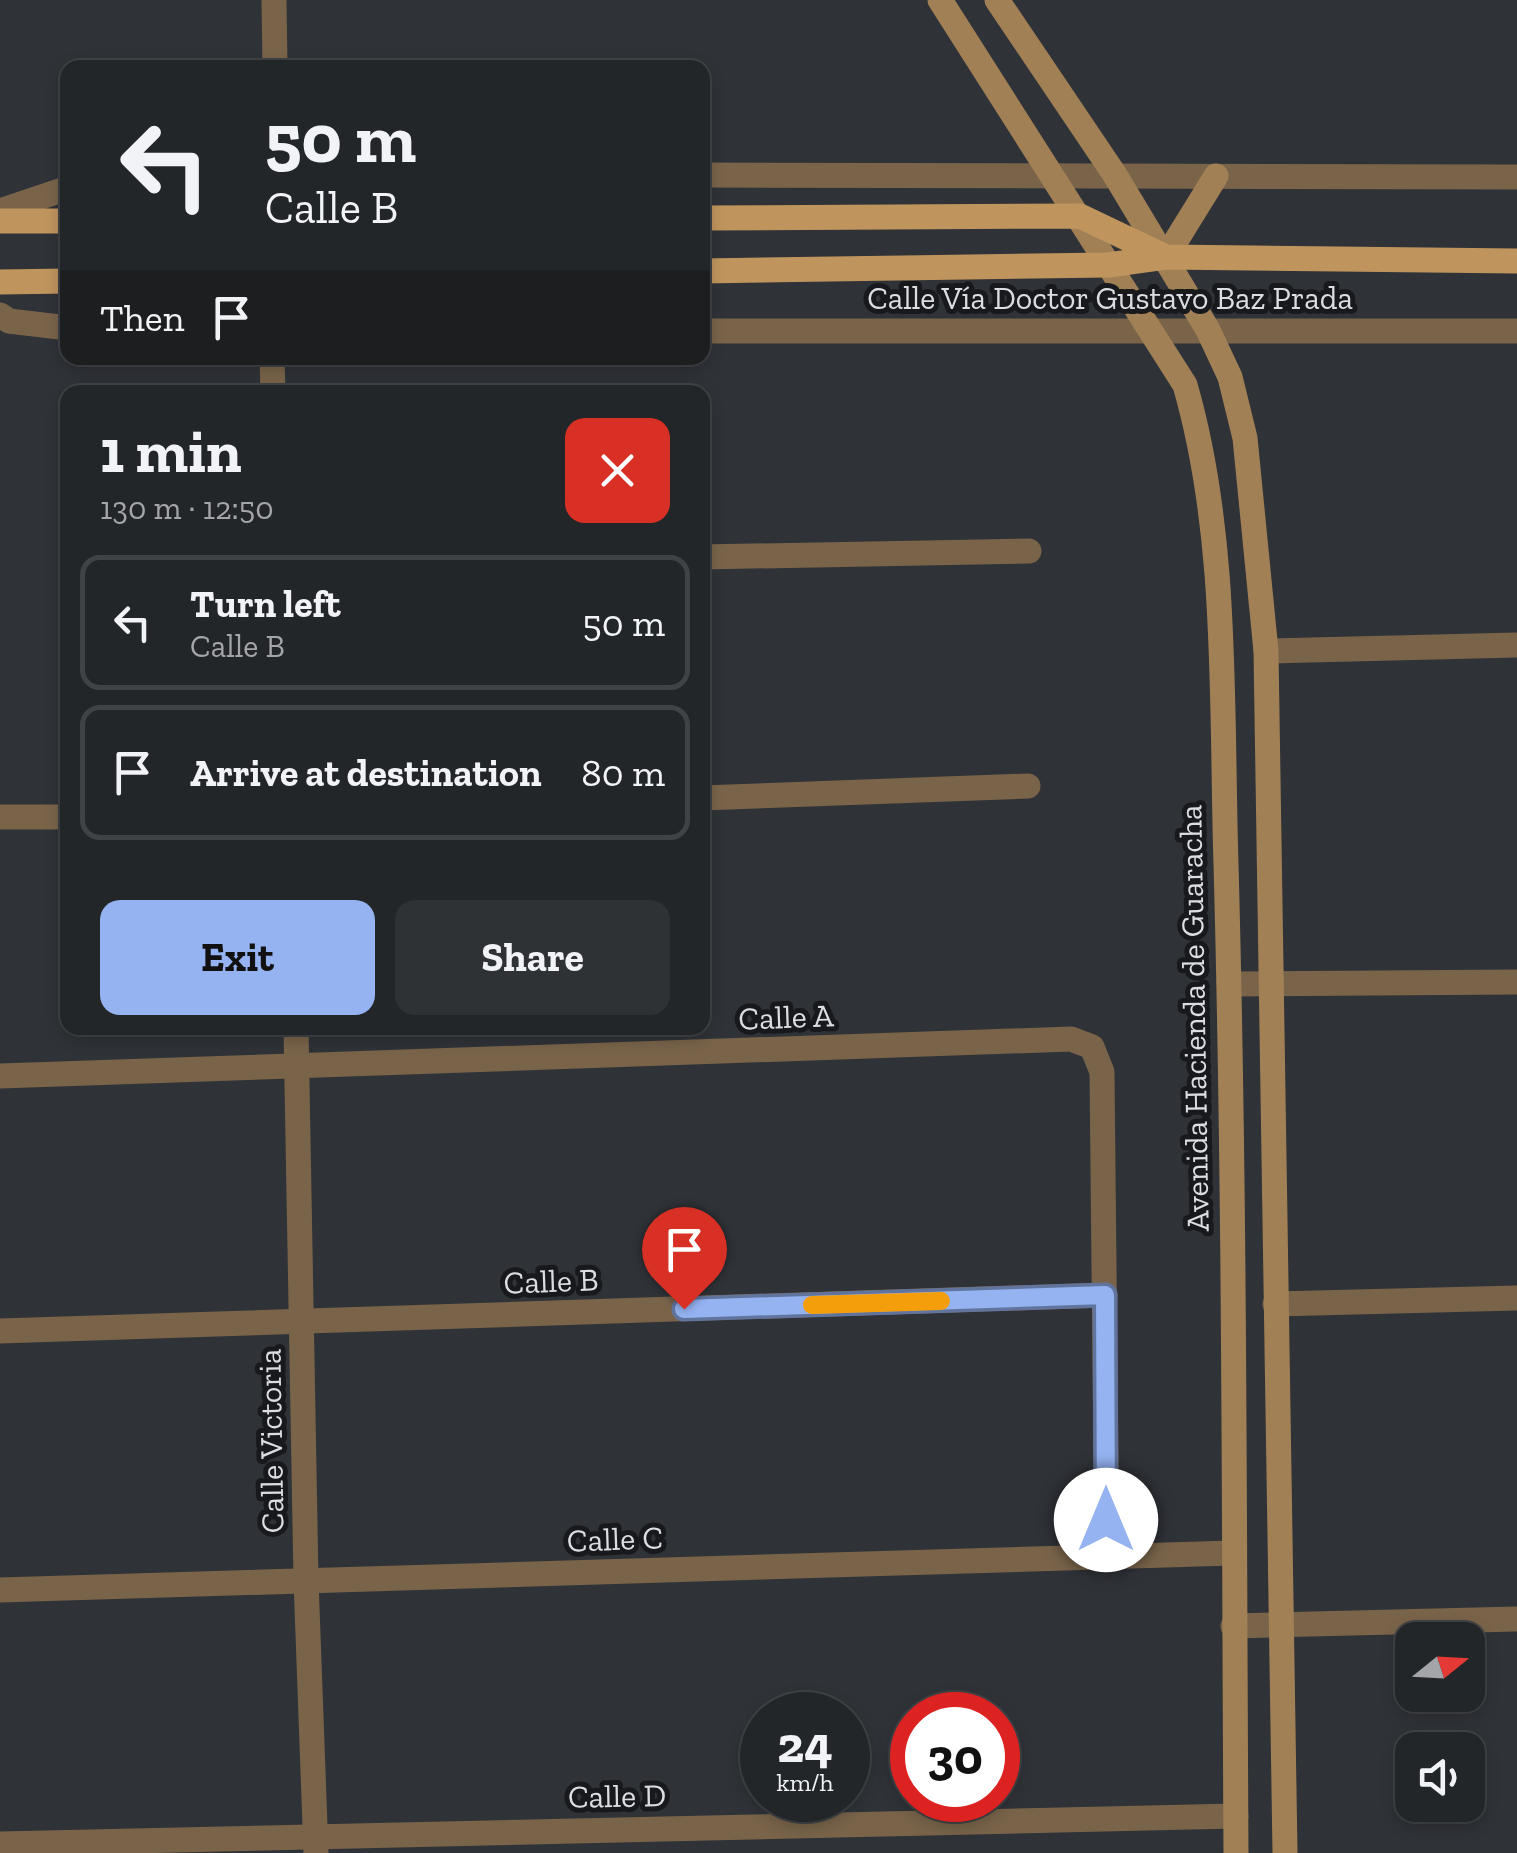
<!DOCTYPE html>
<meta charset="utf-8">
<style>
body{margin:0;font-family:"Zilla Slab",serif;background:#2f3235;color:#f1f3f6;height:100vh;display:flex;flex-direction:column;font-size:38px;white-space:nowrap}
*{box-sizing:border-box;margin:0}
p{font-size:32px;color:#a3a5a8}
.icon{flex:none;width:55px;height:55px;fill:none;stroke:currentColor;stroke-width:2;stroke-linecap:round;stroke-linejoin:round}
.map{position:relative;flex:1;overflow:hidden}
.details{position:absolute;left:60px;top:385px;width:650px;height:650px;display:flex;flex-direction:column;background:#232629;border-radius:20px;box-shadow:0 5px 15px #0003,0 0 0 2px #404346}
.details>*{flex:none}
.guide{position:absolute;left:60px;top:60px;width:650px;height:305px;border-radius:20px;box-shadow:0 5px 15px #0003,0 0 0 2px #404346;background:#232629;color:#f1f3f6;overflow:hidden}
.needle{width:65px;rotate:72deg}
.buttons{position:absolute;left:1395px;top:1622px;display:grid;gap:20px}
.buttons a{display:grid;place-items:center;width:90px;height:90px;border-radius:20px;background:#232629;box-shadow:0 5px 15px #0003,0 0 0 2px #404346;font-size:50px}
.speed{position:absolute;left:740px;top:1692px;display:flex;gap:20px;font-size:50px;font-weight:700;text-align:center}
.speed>*{display:grid;place-content:center;width:130px;height:130px;border-radius:50%;background:#232629;box-shadow:0 5px 15px #0003,0 0 0 2px #404346;line-height:1}
.speed small{font-size:25px;font-weight:400}
.speed .limit{border:15px solid #d22;background:#fff;color:#111}
.pin{position:absolute;display:grid;place-items:center;width:85px;height:85px;color:#fff;margin:-102px -42px;border-radius:50% 50% 50% 0;rotate:-45deg;box-shadow:0 0 10px #0007}
.pin .icon{rotate:45deg}
.me{position:absolute;width:110px;margin:-55px;rotate:0deg;stroke-linejoin:round;filter:drop-shadow(0 0 8px #0008)}
.turn{display:flex;align-items:center;gap:35px;height:210px;padding:0 40px;font-size:45px}
.turn .icon{width:130px;height:130px;stroke-width:2.5}
.turn b{display:block;font-size:70px;line-height:85px}
.then{display:flex;align-items:center;height:95px;padding:0 40px;background:#0003;gap:20px;font-size:38px}
.round{display:grid;place-items:center;flex:none;width:105px;height:105px;border-radius:20px;background:#2f3235}
.head{display:flex;align-items:center;justify-content:space-between;height:170px;padding:0 40px}
h1{font-size:60px;font-weight:800;line-height:75px}
.action{display:flex;gap:20px;margin-top:auto;padding:20px 40px}
.action a{flex:1;height:115px;border-radius:20px;background:#95b2f1;color:#111;font-size:40px;font-weight:800;line-height:115px;text-align:center}
.action a+a{background:#2f3235;color:#f1f3f6}
ul{padding:0;list-style:none}
li{display:flex;align-items:center;gap:30px;height:135px;margin:0 20px 15px;padding:0 20px;border:5px solid #404346;border-radius:20px}
li div{flex:1}
li b{display:block;font-size:38px}
li em{font-style:normal}
.map>svg:first-child{display:block}
.lines{fill:none;stroke-linecap:round;stroke-linejoin:round}
.minor{stroke:#79644a;stroke-width:25}
.tertiary{stroke:#79644a;stroke-width:25}
.secondary{stroke:#a18055;stroke-width:25}
.primary{stroke:#c0955d;stroke-width:25}
.route-casing{stroke:#61749d;stroke-width:25}
.route{stroke:#95b2f1;stroke-width:18}
.slow{stroke:#f59e0b;stroke-width:18}
.labels{text-anchor:middle;dominant-baseline:central;stroke-width:10;stroke-linejoin:round;paint-order:stroke}
.street-label{font-size:32px;fill:#dbdde1;stroke:#18191c}
</style>
<div class="map">
<svg width="1517" height="1853" viewBox="0 0 1517 1853">
<rect width="100%" height="100%" fill="#2f3237"/>
<g class="lines">
<path class="minor" d="M274 0 275 68
M702 557 1029 551
M1266 651 1517 645
M702 798 1028 786
M0 817H68
M1229 984 1517 982
M0 1076 1071 1039 1092 1047 1102 1072 1107 1558
M1275 1304 1517 1298
M0 1331 1105 1295
M0 1590 1232 1553
M1233 1626 1517 1619
M0 1844 1236 1816"/>
<path class="tertiary" d="M702 175 1517 177
M0 211 68 188
M0 315 9 321 68 328
M702 331H1517
M272 358 273 392
M296 1028 306 1580 316 1853"/>
<path class="secondary" d="M940 0 1185 385C1229 537 1221 707 1226 864 1235 1194 1234 1524 1236 1853
M997 0 1115 175 1208 330 1230 377 1245 438 1266 651 1285 1853
M1166 257 1216 176"/>
<path class="primary" d="M702 218 1080 216 1166 257
M0 221H68
M702 271 1108 265 1166 257 1517 261
M0 282 68 281"/>
</g>
<g class="lines">
<defs>
<path id="route" d="M684 1309 1105 1295 1106 1520"/>
</defs>
<use href="#route" class="route-casing"/>
<use href="#route" class="route"/>
<path class="slow" d="M812 1305 941 1301"/>
</g>
<g class="labels">
<g class="street-label">
<text x="1110" y="298">Calle Vía Doctor Gustavo Baz Prada</text>
<text transform="translate(786 1017) rotate(-2)">Calle A</text>
<text transform="translate(1194 1018) rotate(-91)">Avenida Hacienda de Guaracha</text>
<text transform="translate(551 1281) rotate(-2)">Calle B</text>
<text transform="translate(271 1441) rotate(-91)">Calle Victoria</text>
<text transform="translate(615 1539) rotate(-2)">Calle C</text>
<text transform="translate(617 1796) rotate(-1)">Calle D</text>
</g>
</g>
</svg>
<div class="buttons">
<a><svg class="needle" viewBox="-14 -14 28 28"><path d="M0-13l5 13h-10z" fill="#e53935"/><path d="M0 13l5-13h-10z" fill="#a3a5a8"/></svg></a>
<a><svg class="icon" aria-label="sound" viewBox="0 0 24 24"><path d="M4 9h4l5-4v14l-5-4H4zM17 9q2 3 0 6"/></svg></a>
</div>
<div class="speed"><div>24<small>km/h</small></div><div class="limit">30</div></div>
<div class="pin" style="left:684px;top:1309px;background:#d93025"><svg class="icon" aria-label="arrive" viewBox="0 0 24 24"><path d="M6 21V4h12l-3 4 3 4H6"/></svg></div>
<svg class="me" style="left:1106px;top:1520px" viewBox="-20 -20 40 40"><circle r="19" fill="#fff"/><path d="M0-13L10 11 0 6-10 11z" fill="#95b2f1"/></svg>
<div class="guide">
<div class="turn"><svg class="icon" aria-label="left" viewBox="0 0 24 24"><path d="M17 20v-9H6M10 6l-5 5 5 5"/></svg><div><b>50 m</b>Calle B</div></div>
<div class="then">Then<svg class="icon" aria-label="arrive" viewBox="0 0 24 24"><path d="M6 21V4h12l-3 4 3 4H6"/></svg></div>
</div>
<section class="details">
<div class="head"><div><h1>1 min</h1><p>130 m · 12:50</p></div><a class="round" style="background:#d93025;color:#fff"><svg class="icon" aria-label="close" viewBox="0 0 24 24"><path d="M6 6l12 12M18 6L6 18"/></svg></a></div>
<ul>
<li><svg class="icon" aria-label="left" viewBox="0 0 24 24"><path d="M17 20v-9H6M10 6l-5 5 5 5"/></svg><div><b>Turn left</b><p>Calle B</p></div><em>50 m</em></li>
<li><svg class="icon" aria-label="arrive" viewBox="0 0 24 24"><path d="M6 21V4h12l-3 4 3 4H6"/></svg><div><b>Arrive at destination</b></div><em>80 m</em></li>
</ul>
<div class="action"><a>Exit</a><a>Share</a></div>
</section>
</div>
